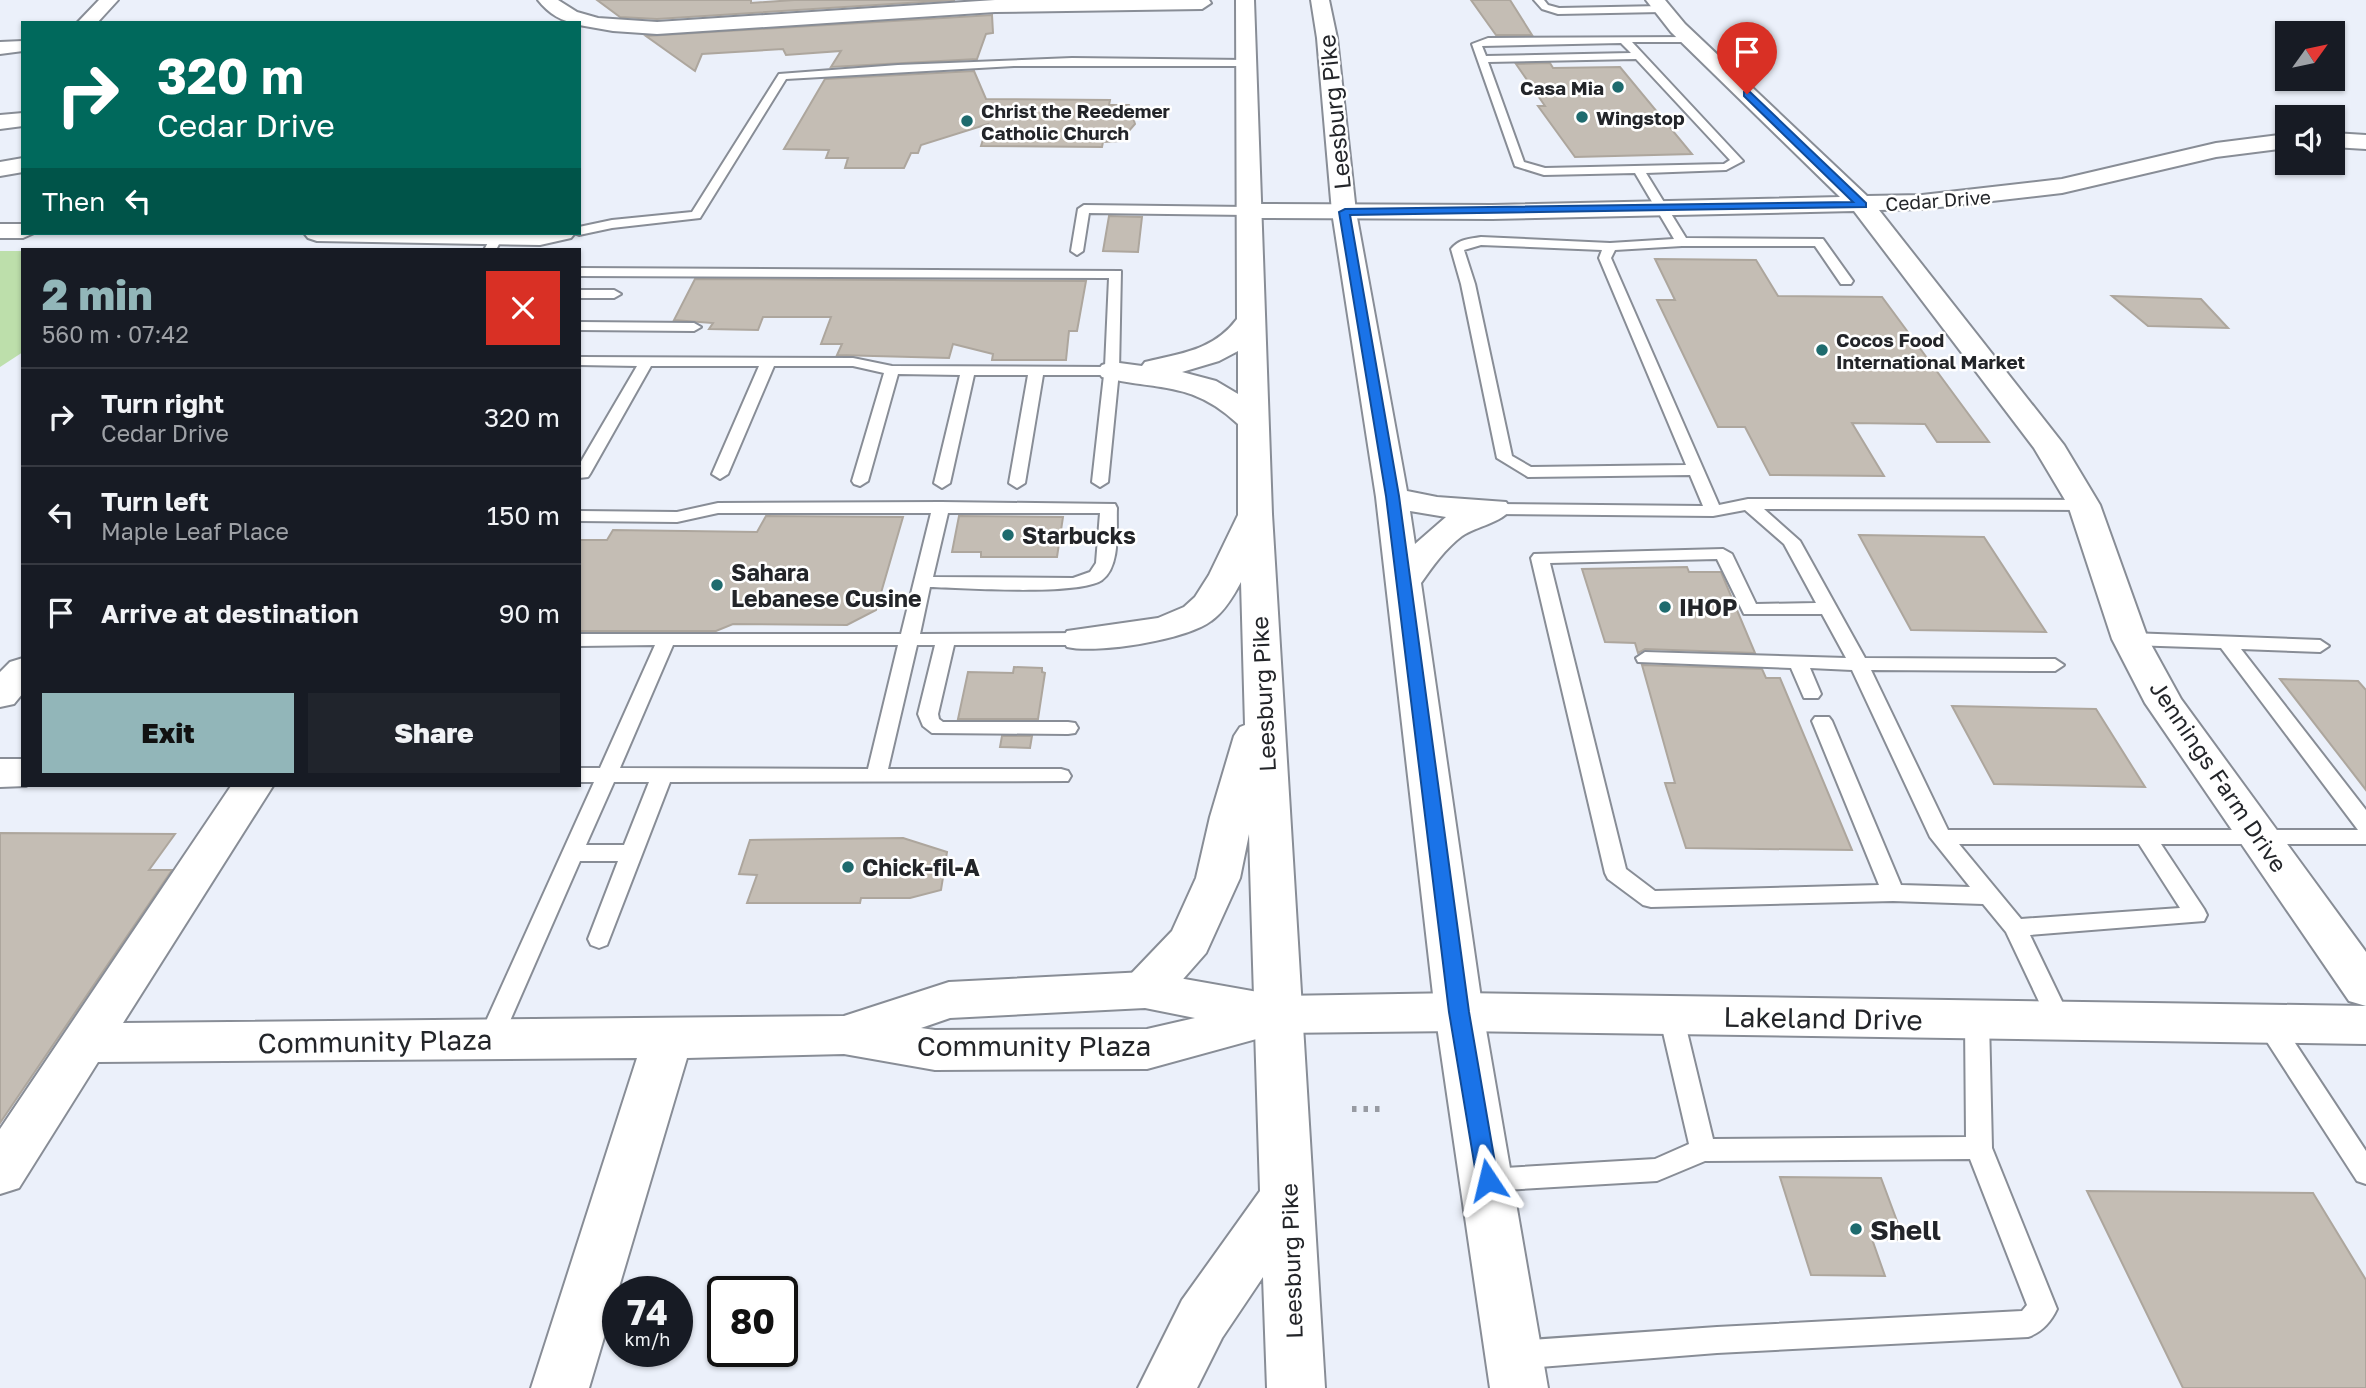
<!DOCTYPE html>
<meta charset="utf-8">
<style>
body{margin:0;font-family:"Golos Text",sans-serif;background:#20242c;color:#f1f3f6;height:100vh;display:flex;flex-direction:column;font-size:26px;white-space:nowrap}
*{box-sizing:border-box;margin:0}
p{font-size:23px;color:#9ea1a6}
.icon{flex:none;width:38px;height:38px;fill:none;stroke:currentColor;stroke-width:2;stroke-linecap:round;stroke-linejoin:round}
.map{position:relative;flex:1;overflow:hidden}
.details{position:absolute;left:21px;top:248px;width:560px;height:539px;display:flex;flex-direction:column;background:#171b24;border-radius:0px;box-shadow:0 2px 5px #0004}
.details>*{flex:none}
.hud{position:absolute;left:21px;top:21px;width:560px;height:214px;border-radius:0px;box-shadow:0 2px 5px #0004;background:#00695c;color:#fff;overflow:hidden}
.needle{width:46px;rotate:57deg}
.buttons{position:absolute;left:2275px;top:21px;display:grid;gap:14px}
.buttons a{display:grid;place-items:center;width:70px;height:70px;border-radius:0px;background:#171b24;box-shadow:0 2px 5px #0004;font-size:35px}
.speed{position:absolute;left:602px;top:1276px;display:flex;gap:14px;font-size:35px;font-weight:700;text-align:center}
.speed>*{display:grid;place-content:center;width:91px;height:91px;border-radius:50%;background:#171b24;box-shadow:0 2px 5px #0004;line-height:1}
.speed small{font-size:18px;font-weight:400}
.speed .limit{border:4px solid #111;border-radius:10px;background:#fff;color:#111}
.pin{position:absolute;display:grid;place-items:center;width:60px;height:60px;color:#fff;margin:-72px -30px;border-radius:50% 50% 50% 0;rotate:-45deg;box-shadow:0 0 7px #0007}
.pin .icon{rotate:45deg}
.me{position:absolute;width:77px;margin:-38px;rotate:350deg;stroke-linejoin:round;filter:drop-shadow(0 0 5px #0008)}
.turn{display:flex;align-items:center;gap:24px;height:147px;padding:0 21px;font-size:32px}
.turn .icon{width:91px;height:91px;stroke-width:2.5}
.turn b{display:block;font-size:49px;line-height:60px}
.then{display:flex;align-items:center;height:66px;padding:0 21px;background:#0003;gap:14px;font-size:26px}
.round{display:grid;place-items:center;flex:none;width:74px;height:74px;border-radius:0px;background:#20242c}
.head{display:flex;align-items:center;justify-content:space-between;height:119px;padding:0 21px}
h1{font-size:42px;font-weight:800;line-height:52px;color:#92b6b9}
.cta{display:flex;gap:14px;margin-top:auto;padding:14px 21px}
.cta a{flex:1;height:80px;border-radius:0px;background:#92b6b9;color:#111;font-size:28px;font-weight:800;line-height:80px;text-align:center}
.cta a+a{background:#20242c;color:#f1f3f6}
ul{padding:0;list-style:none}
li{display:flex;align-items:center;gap:21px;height:98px;padding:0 21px;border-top:2px solid #363941}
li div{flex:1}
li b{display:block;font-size:26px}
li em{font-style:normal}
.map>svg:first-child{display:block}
.green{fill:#bddfab}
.building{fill:#c4bdb4;stroke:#ada69d;stroke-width:2}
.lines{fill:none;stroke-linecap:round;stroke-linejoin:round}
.service-casing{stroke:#888d96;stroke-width:4}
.minor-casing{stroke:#888d96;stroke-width:4}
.trunk-casing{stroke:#888d96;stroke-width:4}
.path{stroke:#979aa2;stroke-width:6;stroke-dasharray:4.5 7;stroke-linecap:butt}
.service{fill:#fff;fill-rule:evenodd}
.minor{fill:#fff;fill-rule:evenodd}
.trunk{fill:#fff;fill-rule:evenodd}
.route{fill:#1a73e8;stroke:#114b97;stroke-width:2}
.poi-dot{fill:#1e6b6e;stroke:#fff;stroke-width:2.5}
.labels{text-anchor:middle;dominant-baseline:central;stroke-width:5;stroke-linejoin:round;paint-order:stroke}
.far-poi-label{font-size:19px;font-weight:bold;fill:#232529;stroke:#fff;text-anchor:start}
.far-street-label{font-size:19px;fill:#232529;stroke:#fff}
.street-label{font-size:23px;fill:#232529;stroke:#fff}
.poi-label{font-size:23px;font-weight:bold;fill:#232529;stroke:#fff;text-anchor:start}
.near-street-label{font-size:28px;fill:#232529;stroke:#fff}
.near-poi-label{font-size:28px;font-weight:bold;fill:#232529;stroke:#fff;text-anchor:start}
</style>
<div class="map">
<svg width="2366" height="1388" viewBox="0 0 2366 1388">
<rect width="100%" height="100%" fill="#ebf0fa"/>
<path class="green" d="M0 251H23V352L0 367Z"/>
<path class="building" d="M597 0H751V3L794 0H955L657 19 620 17Z
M1471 0H1510L1532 35H1496Z
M992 15 993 33 986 34 977 59 831 67 841 51 786 55 783 49 702 54 695 71 646 36Z
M1550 63 1553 68 1620 67 1692 154 1575 157 1538 106H1545L1516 64Z
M974 71 986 99 1110 100 1109 105H1129L1135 124 1120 141 1103 142 1102 147 981 146 988 124 921 145 918 153H911L904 168H845L848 158H826L829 150 784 149 825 79Z
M1109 216 1142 217 1138 252 1103 251Z
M1655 259 1756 260 1778 296 1882 297 1989 442H1937L1925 424 1852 423 1884 476 1770 475 1745 427H1718L1657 300H1675Z
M695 279 1086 281 1077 331H1069L1066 360H992L993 354 953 344 949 358 837 355 842 344H821L831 317H763L758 330 709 329 713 323 674 320Z
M2112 296 2201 299 2228 328 2148 326Z
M766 516 903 517 876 610 847 625 733 624 716 631H579V540H607L613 530 757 532Z
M959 516 1063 517 1057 557H981V552H952Z
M1859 535 1984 537 2046 632 1911 630Z
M1687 567 1689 572H1721L1755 653 1645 649 1638 653 1635 643 1605 642 1582 569Z
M1642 665 1762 669 1766 678H1780L1852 850 1686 848 1665 783H1675Z
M1014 667 1042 668V672L1045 673 1038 719H958L968 672 1013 673Z
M2280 679 2358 681 2366 690V790Z
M1952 706 2096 709 2145 787 1994 784Z
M1002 736H1032L1030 748 1000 747Z
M0 833 175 834 149 870H172L0 1123Z
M903 838 947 852 941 890 910 898H861L860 903H747L757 875 739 874 750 840Z
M1780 1177 1881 1178 1904 1240 1872 1239 1885 1276 1811 1275Z
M2087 1191 2313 1193 2366 1280V1388H2183Z"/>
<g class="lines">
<defs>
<path id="service" d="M1534 0H1544L1548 5 1559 8 1662 6 1667 9 1662 12 1558 14 1542 9Z
M1693 37V41L1690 42H1632L1743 161 1726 170 1646 173 1686 238 1823 239 1853 281 1851 284H1841L1815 246H1682L1615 250 1611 258 1719 505 1748 499 2084 500 2092 505 2084 510 1764 509 1800 541 1865 658 2055 659 2064 665 2055 671 1871 670 1948 830H2358L2221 648 2130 645 2121 639 2130 633 2320 640 2329 646 2320 652 2241 649 2366 810V844H2161L2204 909 2207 915 2204 921 2030 935 2071 1020 2067 1027 2059 1029 2051 1027 2006 932 1983 904 1893 901 1651 907 1643 905 1608 879 1605 873 1531 558 1534 554 1723 549 1732 554 1756 604 1816 603 1784 544 1745 510 1713 516 1494 514 1486 509 1494 504 1703 506 1690 475 1528 477 1497 458 1461 284 1451 249C1459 239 1469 239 1481 237L1610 243 1674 239 1635 173 1544 175 1515 166 1472 44 1488 38ZM1621 43 1631 53 1486 56 1482 46ZM1636 59 1730 160 1724 164 1545 168 1524 162 1488 62ZM1481 245 1602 250 1599 258 1686 465 1531 467 1512 456 1475 284 1464 250ZM1717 559 1744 614H1822L1846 658 1645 652 1636 658 1638 662 1791 668 1804 698H1818L1821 694 1810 668 1852 670 1930 837 1970 887 1901 885 1832 721 1829 717H1815L1812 721 1879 885 1655 891 1626 869 1550 563ZM1959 844H2139L2180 908 2021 919Z
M1072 58 1245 60 1250 63 1245 66H1014L786 79 700 218 612 228 579 235 574 233H579V227L612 220 692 212 779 74 898 65Z
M1084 205 1247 207 1253 211 1247 215 1089 213 1083 251 1077 255 1071 251 1078 209Z
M496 234 502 238 496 250H484L492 235Z
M579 268 1121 271 1119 371 1108 482 1100 487 1092 482 1104 375H1043L1025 483 1017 488 1009 483 1028 375H974L950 483 942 488 934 483 960 375 898 374 868 481 860 486 854 484 852 481 884 373 853 366H774L728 474 720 479 712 474 759 366H651L590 474 588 477 579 478V465L637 366 579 365V357L853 358 892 366 1105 367 1109 278 579 276Z
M579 290H614L621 294 614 298H579Z
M579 322 694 323 701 327 694 331 579 330Z
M941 502 1115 504 1117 508C1116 528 1121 566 1102 580 1079 596 963 588 930 587L920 634 1080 633 1089 639 1080 645H954L938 714 939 719 943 722H1068L1075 723 1078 728 1075 733 1068 734 932 733 923 726 918 714 935 645H917L888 769H1061L1068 771 1071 776 1068 781 670 782 607 945 599 948 591 945 588 939 618 861H580L499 1046 490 1049 481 1046 478 1039 594 782H579V768H600L655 645 579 646V634H901L931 513H718L677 522 579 521V511L677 512 718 503ZM948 513H1100L1096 563 1090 572 1073 578 933 577ZM673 645H898L868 769 620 768ZM614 782H649L624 845H586Z
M1671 1006 1679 1008 1683 1015 1713 1139 1966 1137 1965 1020 1969 1013 1977 1011 1985 1013 1989 1020 1992 1148 2057 1309C2051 1322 2042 1332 2028 1337L1717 1353 1515 1369 1505 1365 1501 1355 1505 1345 1515 1341 1717 1327 2022 1311 2027 1305 1970 1159 1705 1161 1657 1181 1488 1191 1479 1188 1475 1180 1479 1172 1488 1169 1655 1159 1689 1144 1659 1015 1663 1008Z
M2269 1015 2278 1017 2366 1151V1184L2357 1181 2260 1031 2257 1024 2260 1017Z"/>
<path id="minor" d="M99 0H118L97 23H77Z
M538 0H558L577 12 598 18 657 22 995 0H1209L1211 3 1202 9 995 12 657 34 613 31 579 25V23C563 23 548 13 538 0Z
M1646 0H1665L1685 24 1867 196 1922 195 2062 179 2216 143 2287 134V148L2216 157 2062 193 1922 209 1879 210 2064 445 2100 505 2148 639 2181 699 2366 952V1044L1459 1031 1278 1033 1147 1069 935 1070 844 1054 687 1058 589 1388H531L637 1058 98 1062 19 1188 0 1194V1129L231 786H273L123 1023 844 1016 949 982 1145 972 1280 996 1459 993 2366 1006 2349 1001 2145 703 2112 639 2068 505 2034 448 1854 211 1492 219 1247 218 1238 216 1235 211 1238 206 1247 204 1492 205 1840 197 1671 32ZM1145 1008 1195 1018 1147 1029 935 1030 921 1028 950 1018Z
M23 41V51L0 54V42Z
M23 113V126L0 129V115Z
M2333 133 2366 135V149L2333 147Z
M23 158V172L0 176V162Z
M0 224H23V233H34L23 238H0Z
M304 233H575L571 238 540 245 317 241 308 238Z
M23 658V693L14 704 0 707V672L10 662Z
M0 759H23V786H26L0 787Z"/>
<path id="trunk" d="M1236 0H1254L1272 514 1325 1388H1267L1263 1277 1222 1338 1197 1388H1138L1182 1300 1260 1191 1249 834 1240 878 1206 953 1162 1003 1145 1008 1128 1003 1121 990 1128 977 1172 931 1196 878 1210 817 1234 736 1240 727 1245 725 1241 582C1233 597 1224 612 1211 621 1186 640 1097 654 1067 647L1062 639 1067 631 1158 618 1184 607 1195 597 1209 575 1238 515V424C1191 380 1158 391 1102 377L1097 371 1102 365 1112 362 1142 366 1145 362C1181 353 1213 351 1237 319ZM1238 351V394L1216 381 1182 372 1219 361Z
M1311 0H1329L1337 38 1356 212 1407 491 1437 497 1506 502 1511 509C1501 523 1477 526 1462 536 1445 549 1433 566 1421 583L1483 1012 1548 1388H1490L1435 1012 1376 497 1332 212 1317 38ZM1410 511 1446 517 1415 544Z"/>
</defs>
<use href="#service" class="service-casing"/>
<use href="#minor" class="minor-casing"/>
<use href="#trunk" class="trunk-casing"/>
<path class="path" d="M1352 1109H1383"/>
<use href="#service" class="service"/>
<use href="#minor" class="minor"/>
<use href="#trunk" class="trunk"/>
</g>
<path class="route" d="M1744 92H1750L1866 203V207L1350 215 1399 496 1469 1012 1498 1180 1495 1187 1488 1190 1480 1187 1477 1180 1449 1012 1386 496 1339 212 1345 209 1853 202 1744 96Z"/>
<g class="poi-dot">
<circle cx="1618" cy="87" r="7"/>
<circle cx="1582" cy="117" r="7"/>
<circle cx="967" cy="121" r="7"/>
<circle cx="1822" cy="350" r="7"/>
<circle cx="1008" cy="535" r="7"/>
<circle cx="717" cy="585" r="7"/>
<circle cx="1665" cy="607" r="7"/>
<circle cx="848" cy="867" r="7"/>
<circle cx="1856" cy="1229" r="7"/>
</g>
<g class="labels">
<g class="far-poi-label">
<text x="1604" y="87" text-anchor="end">Casa Mia</text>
<text x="981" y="110">Christ the Reedemer<tspan x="981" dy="22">Catholic Church</tspan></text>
<text x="1596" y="117">Wingstop</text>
<text x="1836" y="339">Cocos Food<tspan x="1836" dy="22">International Market</tspan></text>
</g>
<g class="far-street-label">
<text transform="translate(1938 200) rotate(-4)">Cedar Drive</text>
</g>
<g class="street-label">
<text transform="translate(1334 112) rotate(-96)">Leesburg Pike</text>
<text transform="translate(1263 694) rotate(-93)">Leesburg Pike</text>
<text transform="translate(2219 776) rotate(56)">Jennings Farm Drive</text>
<text transform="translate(1291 1261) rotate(-92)">Leesburg Pike</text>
</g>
<g class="poi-label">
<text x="1022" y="535">Starbucks</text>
<text x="731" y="572">Sahara<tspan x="731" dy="26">Lebanese Cusine</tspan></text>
<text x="1679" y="607">IHOP</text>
<text x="862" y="867">Chick-fil-A</text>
</g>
<g class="near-street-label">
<text transform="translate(1823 1018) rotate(1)">Lakeland Drive</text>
<text transform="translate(375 1041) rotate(-1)">Community Plaza</text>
<text x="1034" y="1045">Community Plaza</text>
</g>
<g class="near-poi-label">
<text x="1870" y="1229">Shell</text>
</g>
</g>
</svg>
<div class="buttons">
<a><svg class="needle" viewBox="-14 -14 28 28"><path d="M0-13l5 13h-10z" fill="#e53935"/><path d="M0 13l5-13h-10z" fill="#9ea1a6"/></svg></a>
<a><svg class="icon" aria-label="sound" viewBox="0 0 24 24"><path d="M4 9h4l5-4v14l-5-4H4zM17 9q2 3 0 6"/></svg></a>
</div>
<div class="speed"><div>74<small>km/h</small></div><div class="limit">80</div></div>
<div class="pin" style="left:1747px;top:94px;background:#d93025"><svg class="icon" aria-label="arrive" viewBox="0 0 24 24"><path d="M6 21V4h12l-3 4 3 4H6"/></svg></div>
<svg class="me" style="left:1488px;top:1180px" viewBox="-20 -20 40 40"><path d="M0-17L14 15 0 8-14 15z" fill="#1a73e8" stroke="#fff" stroke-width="4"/></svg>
<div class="hud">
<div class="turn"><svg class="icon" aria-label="right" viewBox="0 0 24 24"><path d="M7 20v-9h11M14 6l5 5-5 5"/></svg><div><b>320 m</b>Cedar Drive</div></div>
<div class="then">Then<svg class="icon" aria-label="left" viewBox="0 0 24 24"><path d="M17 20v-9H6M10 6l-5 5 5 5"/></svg></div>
</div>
<section class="details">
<div class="head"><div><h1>2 min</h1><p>560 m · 07:42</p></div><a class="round" style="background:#d93025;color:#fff"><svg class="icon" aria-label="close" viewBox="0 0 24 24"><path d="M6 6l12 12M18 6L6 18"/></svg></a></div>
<ul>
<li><svg class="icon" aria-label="right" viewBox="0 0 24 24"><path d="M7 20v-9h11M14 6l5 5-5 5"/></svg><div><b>Turn right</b><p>Cedar Drive</p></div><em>320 m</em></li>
<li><svg class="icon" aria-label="left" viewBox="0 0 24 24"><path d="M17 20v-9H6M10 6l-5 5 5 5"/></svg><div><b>Turn left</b><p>Maple Leaf Place</p></div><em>150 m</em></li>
<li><svg class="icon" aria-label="arrive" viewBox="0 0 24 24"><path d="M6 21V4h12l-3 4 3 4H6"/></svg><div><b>Arrive at destination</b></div><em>90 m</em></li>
</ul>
<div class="cta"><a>Exit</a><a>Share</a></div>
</section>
</div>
